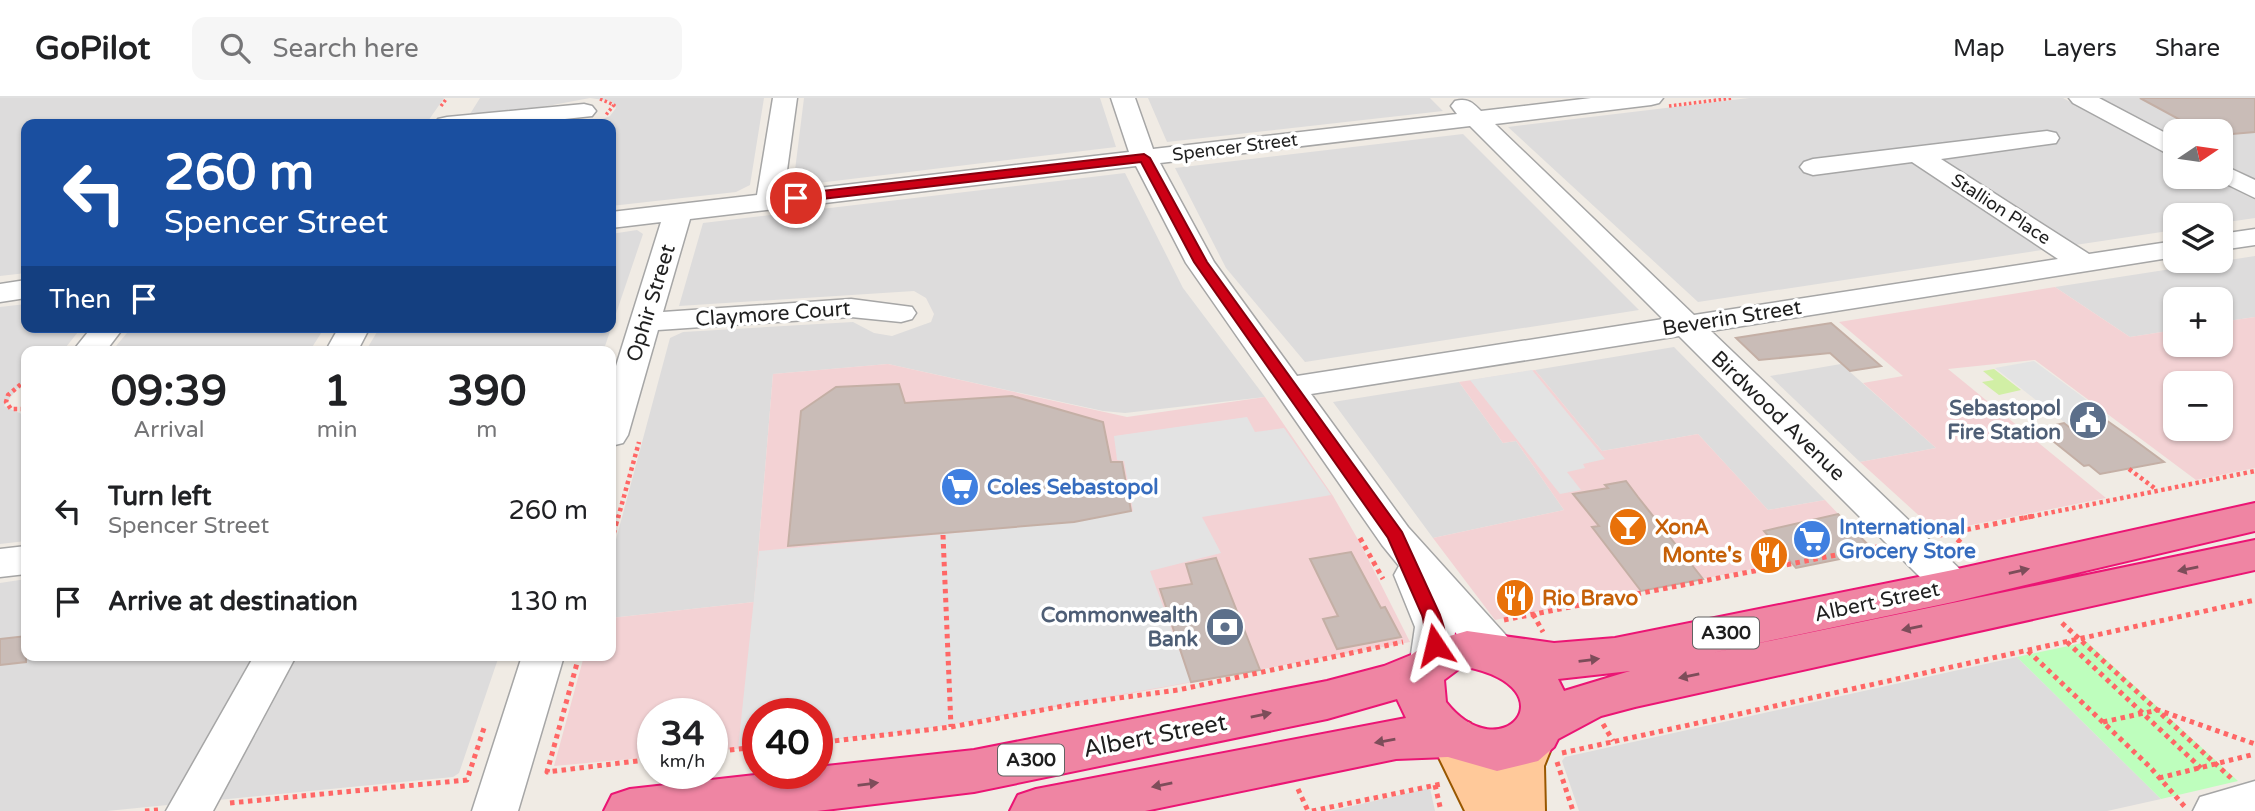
<!DOCTYPE html>
<meta charset="utf-8">
<style>
body{margin:0;font-family:"Varela Round",sans-serif;background:#f6f6f6;color:#202124;height:100vh;display:flex;flex-direction:column;font-size:26px;white-space:nowrap}
*{box-sizing:border-box;margin:0}
p{font-size:23px;color:#757577}
.icon{flex:none;width:38px;height:38px;fill:none;stroke:currentColor;stroke-width:2;stroke-linecap:round;stroke-linejoin:round}
.map{position:relative;flex:1;overflow:hidden}
.drawer{position:absolute;left:21px;top:248px;width:595px;height:315px;display:flex;flex-direction:column;background:#fff;border-radius:14px;box-shadow:0 2px 5px #0004}
.drawer>*{flex:none}
.banner{position:absolute;left:21px;top:21px;width:595px;height:214px;border-radius:14px;box-shadow:0 2px 5px #0004;background:#1a4fa0;color:#fff;overflow:hidden}
.needle{width:46px;rotate:77deg}
.tools{position:absolute;left:2163px;top:21px;display:grid;gap:14px}
.tools a{display:grid;place-items:center;width:70px;height:70px;border-radius:14px;background:#fff;box-shadow:0 2px 5px #0004;font-size:35px}
.speed{position:absolute;left:637px;top:600px;display:flex;gap:14px;font-size:35px;font-weight:700;text-align:center}
.speed>*{display:grid;place-content:center;width:91px;height:91px;border-radius:50%;background:#fff;box-shadow:0 2px 5px #0004;line-height:1}
.speed small{font-size:18px;font-weight:400}
.speed .limit{border:10px solid #d22;background:#fff;color:#111}
.pin{position:absolute;display:grid;place-items:center;width:60px;height:60px;color:#fff;margin:-30px;border:4px solid #fff;border-radius:50%;box-shadow:0 2px 7px #0007}
.me{position:absolute;width:77px;margin:-38px;rotate:350deg;stroke-linejoin:round;filter:drop-shadow(0 0 5px #0008)}
.turn{display:flex;align-items:center;gap:24px;height:147px;padding:0 28px;font-size:32px}
.turn .icon{width:91px;height:91px;stroke-width:2.5}
.turn b{display:block;font-size:49px;line-height:60px}
.then{display:flex;align-items:center;height:66px;padding:0 28px;background:#0003;gap:14px;font-size:26px}
.eta{display:flex;justify-content:space-evenly;align-items:center;height:119px;text-align:center}
.eta b{font-size:42px;font-weight:700;line-height:49px}
ul{padding:0;list-style:none}
li{display:flex;align-items:center;gap:21px;height:91px;padding:0 28px}
li div{flex:1}
li b{display:block;font-size:26px}
li em{font-style:normal}
header{display:flex;align-items:center;gap:42px;box-sizing:border-box;height:98px;padding:0 35px;background:#fff;border-bottom:2px solid #e0e0e0}
header strong{font-size:33px}
nav{display:flex;gap:38px;margin-inline-start:auto;font-size:24px}
.search{width:490px;height:63px;background:#f6f6f6;display:flex;align-items:center;gap:18px;box-sizing:border-box;padding:0 24px;border-radius:14px;color:#757577;font-size:26px}
.map>svg:first-child{display:block}
.residential{fill:#dddcdc}
.commercial{fill:#f3d2d4;fill-rule:evenodd}
.grass{fill:#d1efa5}
.park{fill:#befebd}
.parking{fill:#e3e3e3}
.building{fill:#c9bcb7;stroke:#c4afa5;stroke-width:2}
.lines{fill:none;stroke-linecap:round;stroke-linejoin:round}
.minor-casing{stroke:#a6a6a6;stroke-width:3}
.major-casing{stroke:#995700;stroke-width:4}
.highway-casing{stroke:#eb1574;stroke-width:4}
.path-far2{stroke:#ff6766;stroke-width:3.5;stroke-dasharray:2.5 2.5;stroke-linecap:butt}
.path-far1{stroke:#ff6766;stroke-width:4.5;stroke-dasharray:3.5 3.5;stroke-linecap:butt}
.path{stroke:#ff6766;stroke-width:5;stroke-dasharray:4.5 4.5;stroke-linecap:butt}
.minor{fill:#fff;fill-rule:evenodd}
.major{fill:#ffc99a;fill-rule:evenodd}
.highway{fill:#ef85a3;fill-rule:evenodd}
.oneway{fill:#7d4d5a}
.route{fill:#cd0015;stroke:#85000e;stroke-width:2}
.labels{text-anchor:middle;dominant-baseline:central;stroke-width:7;stroke-linejoin:round;paint-order:stroke}
.far-street-label{font-size:18px;fill:#1f1f1f;stroke:#fff}
.shield{fill:#fff;stroke:#626262;stroke-width:2}
.shield-label{font-size:19px;font-weight:bold;fill:#1f1f1f}
.street-label{font-size:21px;fill:#1f1f1f;stroke:#fff}
.service-label{font-size:21px;font-weight:bold;fill:#4e5e75;stroke:#fff;text-anchor:end}
.shop-label{font-size:21px;font-weight:bold;fill:#366cbe;stroke:#fff;text-anchor:start}
.food-label{font-size:21px;font-weight:bold;fill:#c56008;stroke:#fff;text-anchor:start}
.near-street-label{font-size:24px;fill:#1f1f1f;stroke:#fff}
</style>
<header>
<strong>GoPilot</strong>
<div class="search"><svg class="icon" aria-label="search" viewBox="0 0 24 24"><circle cx="10" cy="10" r="6"/><path d="M15 15l6 6"/></svg>Search here</div>
<nav><a>Map</a><a>Layers</a><a>Share</a></nav>
</header>
<div class="map">
<svg width="2255" height="713" viewBox="0 0 2255 713">
<rect width="100%" height="100%" fill="#f0ebe4"/>
<path class="residential" d="M0 0H444L426 26H26V175L0 178Z
M480 0H764L750 87 736 94 611 108V26H525L585 25 600 22 610 18 616 10 611 3 590 0 542 9 470 16Z
M804 0H1100L1116 49 793 88Z
M1148 0H1430L1443 13 1167 44Z
M1749 0H2063L2175 60V79H2211L2255 102V120L2221 125V117H2175V132L1698 204 1508 29Z
M2097 0H2255V81L2221 64V33H2175V40Z
M1463 36 1639 212 1305 264 1226 170 1175 70Z
M1125 75 1183 190 1265 299 1125 315 1103 313 888 266 773 276 754 504 611 520V460L670 240 683 234 853 224 874 235 892 238 931 224 934 216 926 200 914 193 679 208 703 125Z
M637 132 643 136 603 254H365L380 229H611V136Z
M2255 158V219L2221 224V201H2175V232L2130 239 2055 189Z
M26 206V229H82L62 254H26V279L4 308 26 318V443L0 446V209Z
M132 229H325L309 254H111Z
M1674 249 1825 402 1768 412 1698 336 1602 353 1535 272Z
M1841 266 1936 350 1860 364 1770 278Z
M1459 284 1503 345 1516 343 1564 412 1433 440 1333 304Z
M26 481V558H499L459 675 453 679 107 713H0V485Z
M2017 559 2161 701 2107 713H1579L1562 663 1565 659Z
M1430 690 1435 713H1331Z"/>
<path class="commercial" d="M2055 189 2130 239 2175 232V247H2221V224L2255 219V370L2196 382 2035 262 1948 271 2106 400 1937 434 1860 364 1936 350 1863 285 1903 278 1839 224ZM2175 285H2221V331H2175Z
M888 266 1127 319 1265 299 1333 398 1360 445 1410 544 1074 606 905 634 817 643V616H758V649L712 653V616H653V659L554 668 584 558H611V520L754 504 773 276Z
M1535 272 1602 353 1698 336 1768 412 1825 402 1869 448 1495 522 1433 440 1564 412 1516 343 1503 345 1459 284Z"/>
<path class="grass" d="M1994 271 2021 292 1999 297 1982 284 1994 282 1983 273Z"/>
<path class="park" d="M2087 544 2238 683 2161 701 2017 559Z"/>
<path class="parking" d="M2034 263 2110 319 2068 327 1995 270Z
M1532 272 1605 361 1583 366 1585 370 1567 374 1581 392 1560 396 1470 282Z
M1247 319 1255 334 1284 330 1331 397 1202 419 1221 455 1150 473 1191 584 905 634 817 643V616H758V649L738 651 759 453 1074 424 1133 413 1124 363 1117 362 1114 338Z"/>
<path class="building" d="M2140 0H2255V34L2221 37V28L2195 30Z
M1831 225 1881 268 1850 273 1830 255 1759 262 1736 240Z
M899 286 905 305 1012 298 1103 324 1111 364H1122L1131 413 1074 424 788 448 801 313 836 289Z
M2106 322 2133 341 2164 364 2100 376 2089 367 2084 368 2038 331 2064 325 2069 329Z
M1626 383 1638 399 1703 481 1641 493 1592 429 1599 428 1573 396 1608 390 1605 387Z
M1838 416 1875 454 1796 470 1764 433Z
M1351 454 1381 510 1385 509 1401 539 1337 551 1323 521 1338 518 1310 461Z
M1216 460 1260 572 1191 584 1160 491 1192 486 1186 466Z
M26 538V564L0 567V541Z"/>
<g class="lines">
<defs>
<path id="minor" d="M773 0H797L784 94 1129 54 1111 0H1135L1153 51 1457 16 1451 8 1455 3C1468 0 1472 4 1481 13L1591 0H1663L1659 5 1651 7 1495 26 1694 217 2058 161 1912 64 1813 77 1804 74 1800 69 1804 64 1813 61 2047 33 2056 35 2059 40 2056 45 1941 61 2089 156 2175 143V159L1711 233 1967 478 1973 488 1967 498 1953 502 1939 498 1679 238 1311 296 1408 429 1512 544 1518 555 1512 566C1481 576 1473 555 1455 534L1452 563 1446 575 1431 579 1416 575 1410 563 1415 529 1394 477 1399 468 1382 447 1186 165 1136 68 690 121 663 214 851 201 912 209 916 215 912 221 901 224 851 219 658 232 628 337 623 345 611 348V284L661 124 611 130V114L757 97ZM1470 28 1663 221 1297 278 1214 164 1160 65Z
M2069 0H2099L2175 40V57L2166 55 2073 5Z
M584 6 592 8 596 13 592 18 520 26H435L438 21 447 19Z
M2221 66 2255 82V100L2212 79H2221Z
M2255 131V147L2221 152V136Z
M26 182V200L0 204V186Z
M92 229H124L105 254H72Z
M339 229H370L357 254H325Z
M26 448V476L0 479V451Z
M254 558H296L213 713H166Z
M522 558H564L518 713H472Z
M2255 683V713H2193L2200 699Z"/>
<path id="major" d="M1453 619 1470 625 1494 669 1513 629 1530 623 1547 629 1554 643 1544 668 1545 713H1465L1429 639 1436 625Z"/>
<path id="highway" d="M2255 405V433L1953 504 1707 556 2255 442V472L1635 609 1601 618 1558 641 1554 649 1538 663 1497 673 1448 659 1396 661 1145 713H1010L1018 697 1036 691 1406 620 1397 601 1327 621 974 694 817 713H604L612 697 630 691 764 676H817V669L974 652 1327 583 1384 568 1411 557 1429 544 1467 533 1554 545 1615 540 1953 472ZM1467 569C1572 591 1501 674 1446 604L1444 582 1460 570ZM1630 573 1564 593 1558 581Z"/>
</defs>
<use href="#minor" class="minor-casing"/>
<use href="#major" class="major-casing"/>
<use href="#highway" class="highway-casing"/>
<path class="path-far2" d="M600 1 614 7 605 18
M441 8 447 0
M1669 8 1733 0
M2182 167 2208 163"/>
<path class="path-far1" d="M26 282 8 297 6 304 11 311H26
M2129 371 2157 392
M618 420 639 344
M2024 420 2255 373"/>
<path class="path" d="M1951 435 1973 457
M943 437 951 629
M1940 437 2033 418
M1360 440 1383 481
M611 445 618 418
M1533 516 1543 534
M1504 522 1877 449
M2062 525 2231 680
M2067 544 2201 670
M2028 553 2150 669 2185 709
M579 558 547 674 653 661
M2103 624 2158 612 2255 646
M1603 626 1613 643
M817 645 951 629 1074 606 1178 592 1403 544
M712 654 758 649
M1562 655 2255 502
M1557 664 1573 713
M2159 680 2255 656
M1435 687 1441 713
M1298 691 1308 713
M230 705 467 682 485 627
M145 713 158 712
M1312 713 1441 686"/>
<use href="#minor" class="minor"/>
<use href="#major" class="major"/>
<use href="#highway" class="highway"/>
</g>
<defs><path id="oneway-solid" d="M-6-.8H1V-3.2L6.5 0L1 3.2V.8H-6Z" transform="scale(1.75)"/></defs>
<g class="oneway">
<use href="#oneway-solid" transform="translate(2188 471) rotate(168)"/>
<use href="#oneway-solid" transform="translate(2019 473) rotate(-13)"/>
<use href="#oneway-solid" transform="translate(1912 530) rotate(168)"/>
<use href="#oneway-solid" transform="translate(1589 562) rotate(-7)"/>
<use href="#oneway-solid" transform="translate(1689 578) rotate(168)"/>
<use href="#oneway-solid" transform="translate(1261 617) rotate(-12)"/>
<use href="#oneway-solid" transform="translate(1385 643) rotate(170)"/>
<use href="#oneway-solid" transform="translate(868 686) rotate(-7)"/>
<use href="#oneway-solid" transform="translate(1162 687) rotate(169)"/>
</g>
<path class="route" d="M1144 56 1150 60 1207 164 1402 434 1440 517C1444 528 1448 541 1442 552L1435 554 1429 552C1423 542 1426 528 1422 517L1388 440 1194 164 1141 64 796 104 790 100 796 96Z"/>
<defs>
<symbol id="civic-disc" viewBox="-11 -11 22 22"><circle r="9.5" fill="#5c6f8a" stroke="#fff"/><path d="M-.6-6.5H3V-4.5H.6V-3L4-1V1h2V6H-6V1h2V-1L-.6-3ZM-1.2 2.5V6h2.4V2.5Z" fill="#fff"/></symbol>
<symbol id="supermarket-disc" viewBox="-11 -11 22 22"><circle r="9.5" fill="#3f7fe0" stroke="#fff"/><path d="M-6-5.5h2.5l.6 2H6L4.5 2H-2.5L-4.4-4H-6ZM-1.5 3.2a1.3 1.3 0 1 0 .1 0ZM3 3.2a1.3 1.3 0 1 0 .1 0Z" fill="#fff"/></symbol>
<symbol id="bar-disc" viewBox="-11 -11 22 22"><circle r="9.5" fill="#e8710a" stroke="#fff"/><path d="M-6-5H6L.8 .8V4.5H3.5V6h-7V4.5H-.8V.8Z" fill="#fff"/></symbol>
<symbol id="restaurant-disc" viewBox="-11 -11 22 22"><circle r="9.5" fill="#e8710a" stroke="#fff"/><path d="M-5-6h1v4h1v-4h1v4h1v-4h1v5L-1.5 .5V6h-2V.5L-5-1ZM5-6V6H3V1.5H1.5Q1.5-4 5-6Z" fill="#fff"/></symbol>
<symbol id="bank-disc" viewBox="-11 -11 22 22"><circle r="9.5" fill="#5c6f8a" stroke="#fff"/><path d="M-6-4H6V4H-6ZM0-2.3a2.3 2.3 0 1 0 0 4.6a2.3 2.3 0 1 0 0-4.6Z" fill="#fff"/></symbol>
</defs>
<g fill-rule="evenodd">
<use href="#civic-disc" x="2066" y="300" width="44" height="44"/>
<use href="#supermarket-disc" x="938" y="367" width="44" height="44"/>
<use href="#bar-disc" x="1606" y="407" width="44" height="44"/>
<use href="#supermarket-disc" x="1790" y="419" width="44" height="44"/>
<use href="#restaurant-disc" x="1747" y="435" width="44" height="44"/>
<use href="#restaurant-disc" x="1493" y="478" width="44" height="44"/>
<use href="#bank-disc" x="1203" y="507" width="44" height="44"/>
</g>
<g class="labels">
<g class="far-street-label">
<text transform="translate(1235 49) rotate(-7)">Spencer Street</text>
<text transform="translate(2001 111) rotate(33)">Stallion Place</text>
</g>
<g class="shield">
<rect x="1693" y="519.5" width="66" height="31" rx="5"/>
<rect x="998" y="646.5" width="66" height="31" rx="5"/>
</g>
<g class="shield-label">
<text x="1726" y="535">A300</text>
<text x="1031" y="662">A300</text>
</g>
<g class="street-label">
<text transform="translate(651 205) rotate(-73)">Ophir Street</text>
<text transform="translate(773 216) rotate(-4)">Claymore Court</text>
<text transform="translate(1732 220) rotate(-9)">Beverin Street</text>
<text transform="translate(1778 318) rotate(44)">Birdwood Avenue</text>
<text transform="translate(1877 504) rotate(-12)">Albert Street</text>
</g>
<g class="service-label">
<text x="2061" y="310">Sebastopol<tspan x="2061" dy="24">Fire Station</tspan></text>
<text x="1198" y="517">Commonwealth<tspan x="1198" dy="24">Bank</tspan></text>
</g>
<g class="shop-label">
<text x="987" y="389">Coles Sebastopol</text>
<text x="1839" y="429">International<tspan x="1839" dy="24">Grocery Store</tspan></text>
</g>
<g class="food-label">
<text x="1655" y="429">XonA</text>
<text x="1742" y="457" text-anchor="end">Monte's</text>
<text x="1542" y="500">Rio Bravo</text>
</g>
<g class="near-street-label">
<text transform="translate(1155 638) rotate(-11)">Albert Street</text>
</g>
</g>
</svg>
<div class="tools">
<a><svg class="needle" viewBox="-14 -14 28 28"><path d="M0-13l5 13h-10z" fill="#e53935"/><path d="M0 13l5-13h-10z" fill="#757577"/></svg></a>
<a><svg class="icon" aria-label="layers" viewBox="0 0 24 24"><path d="M12 4l9 5-9 5-9-5zM3 14l9 5 9-5"/></svg></a>
<a>+</a>
<a>−</a>
</div>
<div class="speed"><div>34<small>km/h</small></div><div class="limit">40</div></div>
<div class="pin" style="left:796px;top:100px;background:#d93025"><svg class="icon" aria-label="arrive" viewBox="0 0 24 24"><path d="M6 21V4h12l-3 4 3 4H6"/></svg></div>
<svg class="me" style="left:1435px;top:547px" viewBox="-20 -20 40 40"><path d="M0-17L14 15 0 8-14 15z" fill="#cd0015" stroke="#fff" stroke-width="4"/></svg>
<div class="banner">
<div class="turn"><svg class="icon" aria-label="left" viewBox="0 0 24 24"><path d="M17 20v-9H6M10 6l-5 5 5 5"/></svg><div><b>260 m</b>Spencer Street</div></div>
<div class="then">Then<svg class="icon" aria-label="arrive" viewBox="0 0 24 24"><path d="M6 21V4h12l-3 4 3 4H6"/></svg></div>
</div>
<section class="drawer">
<div class="eta">
<div><b>09:39</b><p>Arrival</p></div>
<div><b>1</b><p>min</p></div>
<div><b>390</b><p>m</p></div>
</div>
<ul>
<li><svg class="icon" aria-label="left" viewBox="0 0 24 24"><path d="M17 20v-9H6M10 6l-5 5 5 5"/></svg><div><b>Turn left</b><p>Spencer Street</p></div><em>260 m</em></li>
<li><svg class="icon" aria-label="arrive" viewBox="0 0 24 24"><path d="M6 21V4h12l-3 4 3 4H6"/></svg><div><b>Arrive at destination</b></div><em>130 m</em></li>
</ul>
</section>
</div>
